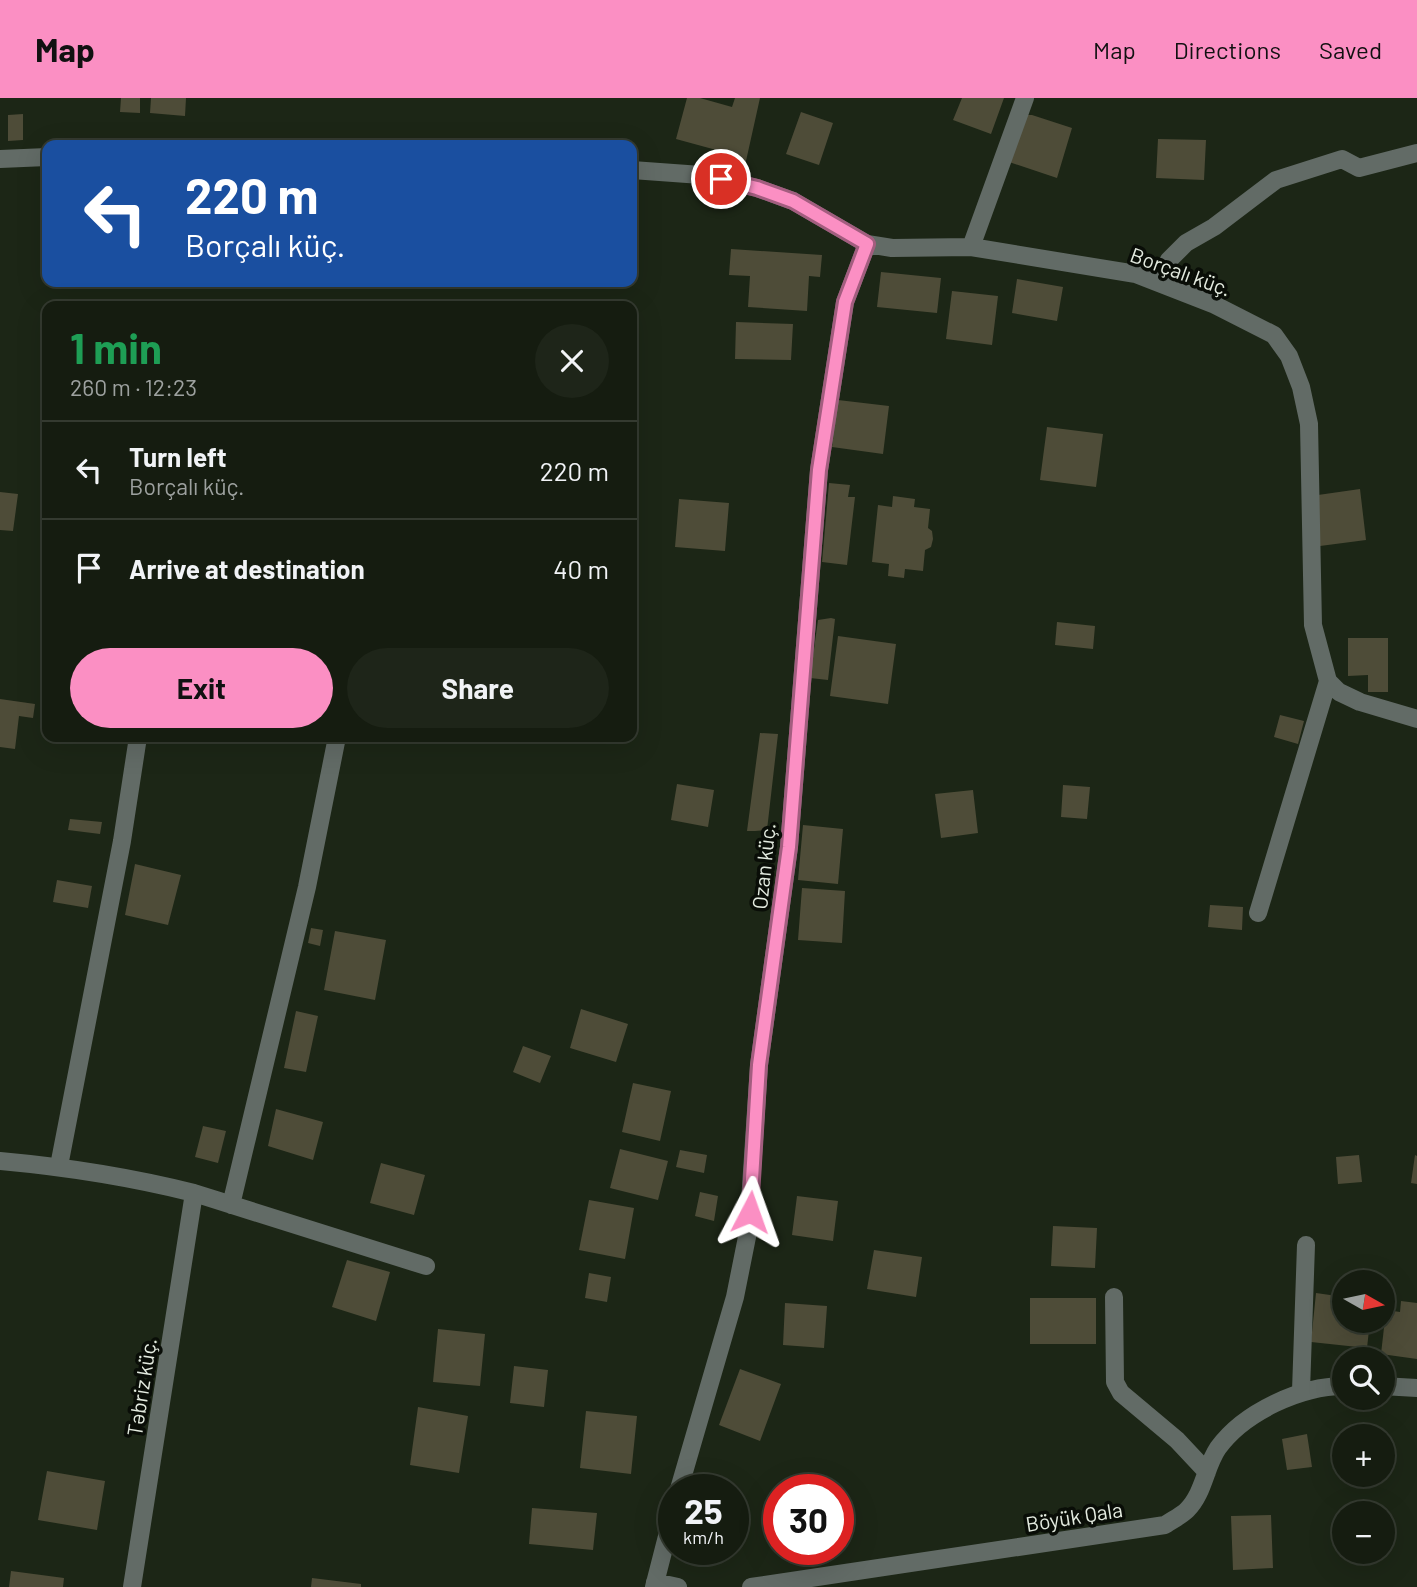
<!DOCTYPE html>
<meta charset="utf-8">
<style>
body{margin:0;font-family:Barlow,sans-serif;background:#1e2519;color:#f1f3f6;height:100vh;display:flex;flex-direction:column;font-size:26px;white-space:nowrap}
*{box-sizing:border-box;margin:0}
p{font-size:23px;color:#9da19f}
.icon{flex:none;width:38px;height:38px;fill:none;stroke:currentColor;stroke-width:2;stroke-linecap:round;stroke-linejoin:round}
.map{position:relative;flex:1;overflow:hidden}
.side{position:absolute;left:42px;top:203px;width:595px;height:441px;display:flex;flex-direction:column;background:#151c10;border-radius:14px;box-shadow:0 7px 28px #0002,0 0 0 2px #343a30}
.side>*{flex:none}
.hud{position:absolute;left:42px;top:42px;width:595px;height:147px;border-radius:14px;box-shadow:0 7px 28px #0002,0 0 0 2px #343a30;background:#1a4fa0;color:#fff;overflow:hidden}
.needle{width:46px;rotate:99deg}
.tools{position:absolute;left:1332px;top:1172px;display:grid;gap:14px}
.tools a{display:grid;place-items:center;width:63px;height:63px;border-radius:50%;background:#151c10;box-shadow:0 7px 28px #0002,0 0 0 2px #343a30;font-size:35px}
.speed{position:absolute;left:658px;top:1376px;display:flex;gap:14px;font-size:35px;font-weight:700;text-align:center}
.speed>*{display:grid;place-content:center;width:91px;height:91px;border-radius:50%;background:#151c10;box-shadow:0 7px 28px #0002,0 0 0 2px #343a30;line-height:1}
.speed small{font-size:18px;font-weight:400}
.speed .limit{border:10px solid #d22;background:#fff;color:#111}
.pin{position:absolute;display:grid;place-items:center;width:60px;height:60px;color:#fff;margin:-30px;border:4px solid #fff;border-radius:50%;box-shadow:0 2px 7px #0007}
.me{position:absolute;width:77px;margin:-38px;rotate:4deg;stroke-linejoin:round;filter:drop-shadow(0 0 5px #0008)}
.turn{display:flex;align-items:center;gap:24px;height:147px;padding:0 28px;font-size:32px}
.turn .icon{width:91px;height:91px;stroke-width:2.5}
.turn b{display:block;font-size:49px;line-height:60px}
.round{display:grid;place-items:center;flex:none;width:74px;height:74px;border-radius:37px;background:#1e2519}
.overview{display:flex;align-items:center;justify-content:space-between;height:119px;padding:0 28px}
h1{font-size:42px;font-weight:700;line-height:52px;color:#1e9e55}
.button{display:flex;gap:14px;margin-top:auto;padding:14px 28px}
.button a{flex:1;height:80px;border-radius:42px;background:#fb8fc3;color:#111;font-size:28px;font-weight:700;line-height:80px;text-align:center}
.button a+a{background:#1e2519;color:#f1f3f6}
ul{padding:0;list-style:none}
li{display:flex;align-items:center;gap:21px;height:98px;padding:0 28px;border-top:2px solid #343a30}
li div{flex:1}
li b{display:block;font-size:26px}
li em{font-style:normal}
header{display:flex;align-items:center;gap:42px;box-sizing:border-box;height:98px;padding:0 35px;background:#fb8fc3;color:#111}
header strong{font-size:33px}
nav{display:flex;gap:38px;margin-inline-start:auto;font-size:24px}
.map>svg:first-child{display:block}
.building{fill:#4e4c38}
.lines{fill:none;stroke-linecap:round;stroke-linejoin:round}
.minor{stroke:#626b66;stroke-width:18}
.route-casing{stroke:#a35d7f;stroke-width:18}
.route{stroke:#fb8fc3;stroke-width:12}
.labels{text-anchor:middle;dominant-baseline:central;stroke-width:7;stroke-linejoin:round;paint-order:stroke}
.street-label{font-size:21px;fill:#e4ebe0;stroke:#090d07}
</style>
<header>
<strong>Map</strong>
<nav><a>Map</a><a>Directions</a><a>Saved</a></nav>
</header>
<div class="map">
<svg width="1417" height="1489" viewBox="0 0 1417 1489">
<rect width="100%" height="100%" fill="#1c2616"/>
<path class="building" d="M121 0H140V15L120 14Z
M151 0H186L185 18 150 15Z
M687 0H700L732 9 735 0H760L744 72 736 68 715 65 720 53 676 41Z
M962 0H1004L991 36 953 22Z
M801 14 833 25 819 67 786 56Z
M23 16V42L8 43V17Z
M1026 17H1032L1072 30 1057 80 1009 64Z
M1158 41 1206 42 1204 82 1156 80Z
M731 151 822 157 820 179 809 178 807 213 748 209 750 178 729 177Z
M881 174 941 180 937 215 877 209Z
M1017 181 1063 189 1057 223 1012 215Z
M952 193 998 198 992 247 946 241Z
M736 224 793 226 791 262 735 261Z
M838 302 889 308 883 356 832 349Z
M1047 329 1103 336 1096 389 1040 382Z
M829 385 850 387 848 399H855L847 467 822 464Z
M1360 391 1366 442 1320 448 1318 397Z
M0 394 18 396 13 433 0 432Z
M893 398 915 401 914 409 930 411 928 430 932 433 933 441 931 449 925 452 923 473 905 471 904 480 888 478 889 466 872 464 878 407 892 409Z
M679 401 729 405 725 453 675 449Z
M831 520 835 521 828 582 810 580 818 522Z
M1057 524 1095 528 1093 551 1055 547Z
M838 538 896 546 888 606 830 598Z
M1348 540H1388V594H1368V577L1348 578Z
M0 601 35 606 33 620 19 618 15 651 0 649Z
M1280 617 1304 623 1298 646 1274 639Z
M760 635 778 636 767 732 755 733H747Z
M677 686 714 692 708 729 671 722Z
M1063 687 1090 689 1087 721 1061 719Z
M973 692 978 735 941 740 935 696Z
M70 721 102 724 100 736 68 732Z
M803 727 843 731 838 786 798 782Z
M135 766 181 777 168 827 125 817Z
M57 782 92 788 88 810 53 804Z
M802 790 845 793 842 845 798 842Z
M1210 807 1243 809 1242 832 1208 829Z
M311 830 323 832 320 848 308 845Z
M335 833 386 842 375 902 324 892Z
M581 911 628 926 616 964 570 950Z
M296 913 318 918 306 974 284 970Z
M523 948 551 958 540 985 513 974Z
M633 985 671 993 660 1043 622 1034Z
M276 1011 323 1024 313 1062 268 1048Z
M203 1028 226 1033 218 1065 195 1059Z
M620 1051 668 1063 658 1102 610 1090Z
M680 1052 707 1057 704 1075 676 1069Z
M1359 1057 1362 1084 1338 1086 1336 1059Z
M1415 1057 1417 1058V1086L1411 1085Z
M381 1065 425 1077 414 1117 370 1105Z
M700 1094 718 1098 714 1123 695 1118Z
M797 1098 838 1103 833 1143 792 1137Z
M589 1102 634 1110 625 1161 579 1152Z
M1053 1128 1097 1130 1095 1170 1051 1168Z
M874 1152 922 1159 916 1199 867 1191Z
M347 1162 390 1174 376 1223 332 1209Z
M589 1175 611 1179 607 1204 585 1200Z
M1316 1195 1344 1199V1223H1370L1367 1250 1311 1244Z
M1030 1200H1096V1246H1030Z
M1401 1203 1417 1205V1261L1381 1256 1386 1212 1400 1214Z
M785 1205 827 1208 824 1250 783 1247Z
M438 1231 485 1236 480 1288 433 1284Z
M514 1268 548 1272 544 1309 510 1305Z
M740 1271 781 1286 760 1343 719 1327Z
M418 1309 468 1318 459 1375 410 1367Z
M586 1313 637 1318 631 1376 580 1370Z
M1307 1336 1312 1369 1287 1372 1282 1341Z
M47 1373 105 1383 97 1432 38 1422Z
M532 1410 597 1415 593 1452 529 1446Z
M1271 1417 1273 1470 1233 1472 1231 1418Z
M11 1473 64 1480 63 1489H9Z
M312 1480 361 1486V1489H311Z"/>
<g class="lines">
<path class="minor" d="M0 61 47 59
M632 72 701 77 757 90 793 103 867 146 892 150 971 149 1136 176 1213 206 1274 237 1289 258 1301 289 1309 326 1313 527 1328 583 1339 594 1360 604 1417 621
M971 149 1025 0
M1158 184 1169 162 1186 145 1214 129 1276 82 1342 61 1359 70 1417 55
M1258 815 1328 583
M0 1063C66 1069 130 1079 194 1095L426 1168
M59 1068 122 743 138 639
M231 1107 307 789 337 639
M1114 1199 1115 1284 1121 1295 1177 1342 1207 1374
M1382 1288 1417 1290
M1301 1293 1306 1147
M679 1391 735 1199 748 1134 759 967 789 749 819 372 845 204 867 146
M655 1484 678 1489
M132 1489 194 1095
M654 1489 674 1411
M751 1489 1165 1427C1172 1422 1181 1418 1187 1412 1204 1395 1205 1369 1218 1350 1244 1314 1301 1288 1344 1288"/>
</g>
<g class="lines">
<defs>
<path id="route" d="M721 81 757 90 793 103 867 146 845 204 819 372 789 749 759 967 750 1114"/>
</defs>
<use href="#route" class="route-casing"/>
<use href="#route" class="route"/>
</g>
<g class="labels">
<g class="street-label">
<text transform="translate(1181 173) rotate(20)">Borçalı küç.</text>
<text transform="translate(763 768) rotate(-84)">Ozan küç.</text>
<text transform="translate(141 1289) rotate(-81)">Təbriz küç.</text>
<text transform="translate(1074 1418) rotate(-9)">Böyük Qala</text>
</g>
</g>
</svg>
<div class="tools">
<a><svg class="needle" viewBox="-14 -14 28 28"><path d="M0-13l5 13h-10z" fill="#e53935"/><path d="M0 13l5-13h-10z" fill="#9da19f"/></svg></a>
<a><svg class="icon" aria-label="search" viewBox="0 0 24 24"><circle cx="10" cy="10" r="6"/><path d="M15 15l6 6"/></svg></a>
<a>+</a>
<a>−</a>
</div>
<div class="speed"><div>25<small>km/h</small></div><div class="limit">30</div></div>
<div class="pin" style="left:721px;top:81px;background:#d93025"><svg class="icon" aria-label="arrive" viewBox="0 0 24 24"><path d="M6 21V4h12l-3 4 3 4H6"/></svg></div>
<svg class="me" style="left:750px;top:1114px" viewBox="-20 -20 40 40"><path d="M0-17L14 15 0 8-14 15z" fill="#fb8fc3" stroke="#fff" stroke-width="4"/></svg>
<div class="hud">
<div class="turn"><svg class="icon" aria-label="left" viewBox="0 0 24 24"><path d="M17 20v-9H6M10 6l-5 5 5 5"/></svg><div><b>220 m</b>Borçalı küç.</div></div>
</div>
<section class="side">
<div class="overview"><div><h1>1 min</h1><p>260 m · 12:23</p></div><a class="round"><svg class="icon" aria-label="close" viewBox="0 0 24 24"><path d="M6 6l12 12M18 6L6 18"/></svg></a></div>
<ul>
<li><svg class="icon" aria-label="left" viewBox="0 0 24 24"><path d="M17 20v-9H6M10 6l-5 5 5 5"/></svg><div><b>Turn left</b><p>Borçalı küç.</p></div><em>220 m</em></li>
<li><svg class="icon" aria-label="arrive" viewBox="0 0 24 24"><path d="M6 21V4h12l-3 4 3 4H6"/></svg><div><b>Arrive at destination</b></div><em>40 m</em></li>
</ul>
<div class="button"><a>Exit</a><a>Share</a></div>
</section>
</div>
